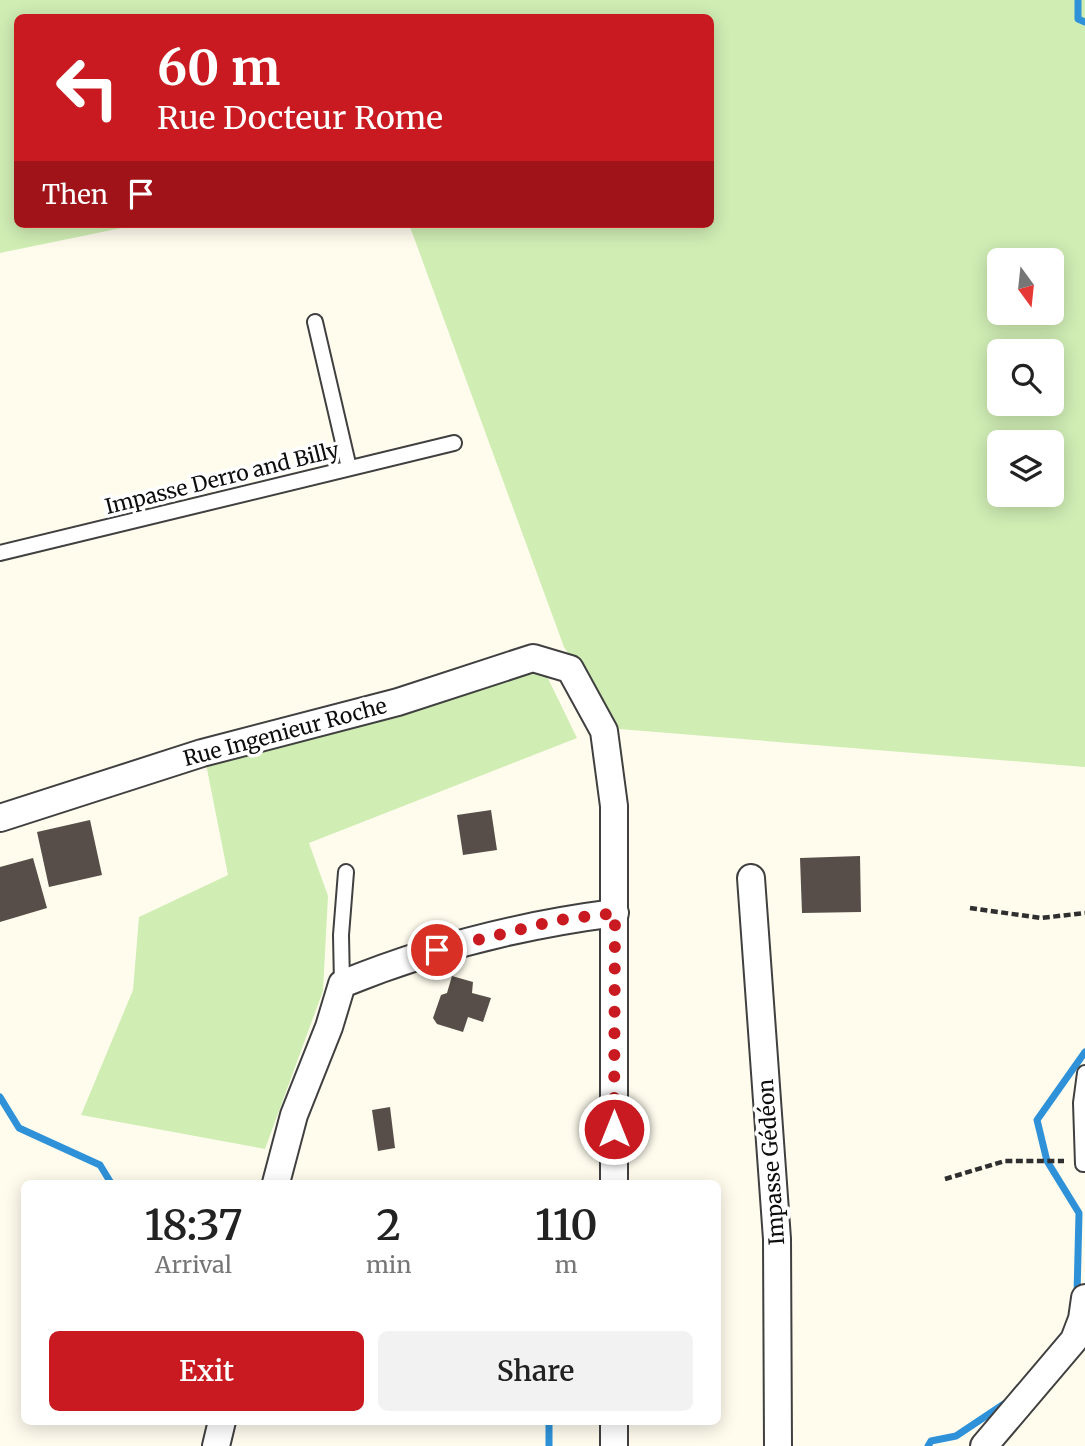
<!DOCTYPE html>
<meta charset="utf-8">
<style>
body{margin:0;font-family:Merriweather,serif;background:#f2f2f2;color:#222;height:100vh;display:flex;flex-direction:column;font-size:26px;white-space:nowrap}
*{box-sizing:border-box;margin:0}
p{font-size:23px;color:#767676}
.icon{flex:none;width:38px;height:38px;fill:none;stroke:currentColor;stroke-width:2;stroke-linecap:round;stroke-linejoin:round}
.map{position:relative;flex:1;overflow:hidden}
.panel{position:absolute;left:21px;top:1180px;width:700px;height:245px;display:flex;flex-direction:column;background:#fff;border-radius:10px;box-shadow:0 4px 18px #0003}
.panel>*{flex:none}
.hud{position:absolute;left:14px;top:14px;width:700px;height:214px;border-radius:10px;box-shadow:0 4px 18px #0003;background:#c81a20;color:#fff;overflow:hidden}
.needle{width:46px;rotate:165deg}
.tools{position:absolute;left:987px;top:248px;display:grid;gap:14px}
.tools a{display:grid;place-items:center;width:77px;height:77px;border-radius:10px;background:#fff;box-shadow:0 4px 18px #0003;font-size:35px}
.pin{position:absolute;display:grid;place-items:center;width:60px;height:60px;color:#fff;margin:-30px;border:4px solid #fff;border-radius:50%;box-shadow:0 2px 7px #0007}
.me{position:absolute;width:77px;margin:-38px;rotate:0deg;stroke-linejoin:round;filter:drop-shadow(0 0 5px #0008)}
.turn{display:flex;align-items:center;gap:24px;height:147px;padding:0 28px;font-size:32px}
.turn .icon{width:91px;height:91px;stroke-width:2.5}
.turn b{display:block;font-size:49px;line-height:60px}
.then{display:flex;align-items:center;height:66px;padding:0 28px;background:#0003;gap:14px;font-size:26px}
.eta{display:flex;justify-content:space-evenly;align-items:center;height:119px;text-align:center}
.eta b{font-size:42px;font-weight:600;line-height:49px}
.action{display:flex;gap:14px;margin-top:auto;padding:14px 28px}
.action a{flex:1;height:80px;border-radius:10px;background:#c81a20;color:#fff;font-size:28px;font-weight:600;line-height:80px;text-align:center}
.action a+a{background:#f2f2f2;color:#222}
.map>svg:first-child{display:block}
.green{fill:#d0edb4;fill-rule:evenodd}
.lines{fill:none;stroke-linecap:round;stroke-linejoin:round}
.stream{stroke:#2f92d8;stroke-width:7}
.building{fill:#574e49}
.service-casing{stroke:#404040;stroke-width:18}
.minor-casing{stroke:#404040;stroke-width:30}
.path{stroke:#2f2f2f;stroke-width:4.5;stroke-dasharray:7 3.5;stroke-linecap:butt}
.service{stroke:#fff;stroke-width:14}
.minor{stroke:#fff;stroke-width:26}
.route{stroke:#c81a20;stroke-width:12;stroke-dasharray:0 21.6}
.labels{text-anchor:middle;dominant-baseline:central;stroke-width:7;stroke-linejoin:round;paint-order:stroke}
.street-label{font-size:21px;fill:#0d0d0d;stroke:#fff}
</style>
<div class="map">
<svg width="1085" height="1446" viewBox="0 0 1085 1446">
<rect width="100%" height="100%" fill="#fffcee"/>
<path class="green" d="M0 0H1085V767L619 729 564 647 409 224H710V18H18V224H141L0 253ZM999 261H1052V313H999ZM999 352H1052V404H999ZM999 443H1052V495H999Z
M541 664 577 738 309 843 328 896 323 991 265 1149 81 1115 133 990 139 917 228 875 206 764Z"/>
<g class="lines">
<path class="stream" d="M1078 0V19L1085 22
M0 1097 19 1128 100 1165 111 1183
M1077 1295 1079 1213 1047 1161 1037 1120 1085 1052
M549 1421V1446
M928 1446 931 1441 956 1436 1007 1402"/>
</g>
<path class="building" d="M491 810 497 850 463 855 457 815Z
M90 820 102 875 49 887 37 832Z
M860 856 861 912 802 913 800 858Z
M33 858 47 908 0 922V867Z
M452 976 473 982 472 993 491 998 483 1022 468 1017 463 1032 437 1024 433 1018 441 995 447 993Z
M390 1107 395 1148 378 1151 372 1110Z"/>
<g class="lines">
<defs>
<path id="service" d="M315 322 349 468
M0 553 454 443
M342 984 341 935 346 872
M1085 1073 1081 1103 1083 1164H1085"/>
<path id="minor" d="M0 818 202 753 398 702 533 658 570 669 604 731 614 806V1183
M751 878 777 1239 778 1446
M276 1183 294 1115 329 1027 342 984C430 948 520 925 615 913
M216 1446 222 1421
M614 1446V1421
M984 1446 1074 1340 1082 1319 1085 1298"/>
</defs>
<use href="#service" class="service-casing"/>
<use href="#minor" class="minor-casing"/>
<path class="path" d="M970 908 1041 918 1085 913
M945 1179 1005 1161H1064"/>
<use href="#service" class="service"/>
<use href="#minor" class="minor"/>
</g>
<g class="lines">
<path class="route" d="M437 950 558 920 615 913 614 1129"/>
</g>
<g class="labels">
<g class="street-label">
<text transform="translate(222 478) rotate(-14)">Impasse Derro and Billy</text>
<text transform="translate(285 732) rotate(-15)">Rue Ingenieur Roche</text>
<text transform="translate(771 1162) rotate(-94)">Impasse Gédéon</text>
</g>
</g>
</svg>
<div class="tools">
<a><svg class="needle" viewBox="-14 -14 28 28"><path d="M0-13l5 13h-10z" fill="#e53935"/><path d="M0 13l5-13h-10z" fill="#767676"/></svg></a>
<a><svg class="icon" aria-label="search" viewBox="0 0 24 24"><circle cx="10" cy="10" r="6"/><path d="M15 15l6 6"/></svg></a>
<a><svg class="icon" aria-label="layers" viewBox="0 0 24 24"><path d="M12 4l9 5-9 5-9-5zM3 14l9 5 9-5"/></svg></a>
</div>
<div class="pin" style="left:437px;top:950px;background:#d93025"><svg class="icon" aria-label="arrive" viewBox="0 0 24 24"><path d="M6 21V4h12l-3 4 3 4H6"/></svg></div>
<svg class="me" style="left:614px;top:1129px" viewBox="-20 -20 40 40"><circle r="17" fill="#c81a20" stroke="#fff" stroke-width="3"/><path d="M0-11L8 9 0 5-8 9z" fill="#fff"/></svg>
<div class="hud">
<div class="turn"><svg class="icon" aria-label="left" viewBox="0 0 24 24"><path d="M17 20v-9H6M10 6l-5 5 5 5"/></svg><div><b>60 m</b>Rue Docteur Rome</div></div>
<div class="then">Then<svg class="icon" aria-label="arrive" viewBox="0 0 24 24"><path d="M6 21V4h12l-3 4 3 4H6"/></svg></div>
</div>
<section class="panel">
<div class="eta">
<div><b>18:37</b><p>Arrival</p></div>
<div><b>2</b><p>min</p></div>
<div><b>110</b><p>m</p></div>
</div>
<div class="action"><a>Exit</a><a>Share</a></div>
</section>
</div>
